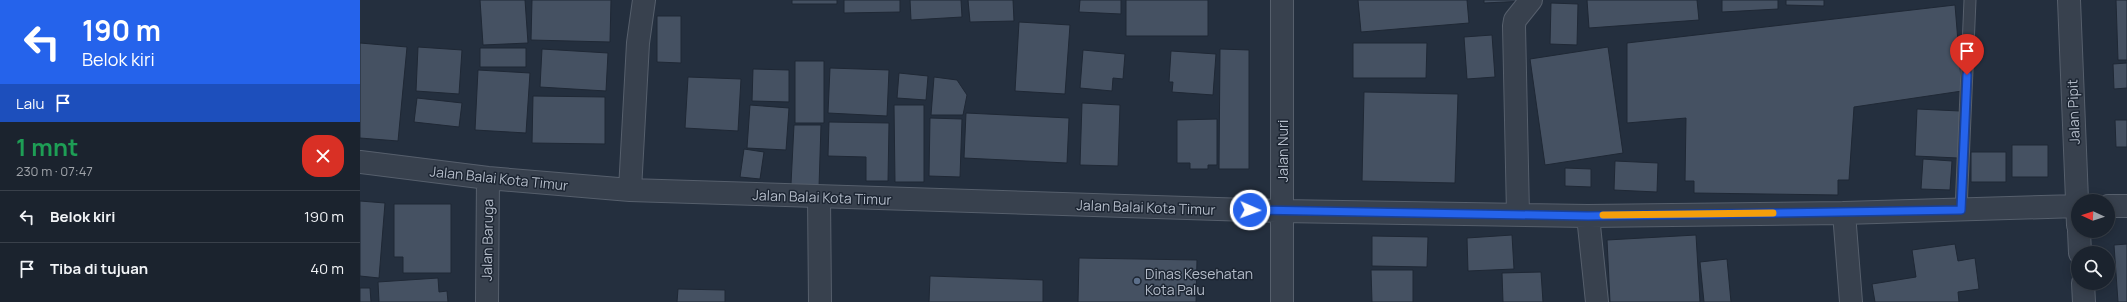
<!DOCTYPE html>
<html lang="id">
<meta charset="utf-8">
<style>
body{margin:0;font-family:Manrope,sans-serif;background:#282f3a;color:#f1f3f6;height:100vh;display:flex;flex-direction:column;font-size:15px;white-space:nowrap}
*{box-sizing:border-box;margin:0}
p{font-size:13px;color:#a0a4aa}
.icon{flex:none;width:22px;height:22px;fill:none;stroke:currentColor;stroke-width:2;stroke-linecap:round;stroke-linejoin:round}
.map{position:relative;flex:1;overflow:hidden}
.drawer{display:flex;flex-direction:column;background:#1b232e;width:360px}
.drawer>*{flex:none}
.hud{background:#2563eb;color:#fff;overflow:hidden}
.needle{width:26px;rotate:273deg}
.tools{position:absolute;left:1711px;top:194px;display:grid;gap:8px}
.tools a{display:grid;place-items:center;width:44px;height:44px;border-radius:50%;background:#1b232e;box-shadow:0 2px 10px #0003,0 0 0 1px #39404a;font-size:20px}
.pin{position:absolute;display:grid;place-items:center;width:34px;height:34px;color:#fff;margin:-41px -17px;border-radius:50% 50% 50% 0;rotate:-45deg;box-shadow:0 0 4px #0007}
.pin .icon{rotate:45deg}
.me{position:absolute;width:44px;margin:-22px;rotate:92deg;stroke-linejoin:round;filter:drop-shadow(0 0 3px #0008)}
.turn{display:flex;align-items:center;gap:14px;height:84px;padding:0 16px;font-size:18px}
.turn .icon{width:52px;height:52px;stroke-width:2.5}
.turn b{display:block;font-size:28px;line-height:34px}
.then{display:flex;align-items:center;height:38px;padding:0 16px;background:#0003;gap:8px;font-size:15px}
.round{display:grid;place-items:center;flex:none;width:42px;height:42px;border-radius:16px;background:#282f3a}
.summary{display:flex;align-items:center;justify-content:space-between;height:68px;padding:0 16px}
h1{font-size:24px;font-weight:700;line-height:30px;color:#1e9e55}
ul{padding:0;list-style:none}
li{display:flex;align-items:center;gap:12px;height:52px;padding:0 16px;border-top:1px solid #39404a}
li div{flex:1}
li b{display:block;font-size:15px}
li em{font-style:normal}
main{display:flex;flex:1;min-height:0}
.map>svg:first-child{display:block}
.building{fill:#455162;stroke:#1f2835}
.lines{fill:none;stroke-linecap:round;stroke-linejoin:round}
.service-casing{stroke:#565f6c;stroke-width:13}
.minor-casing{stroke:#565f6c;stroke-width:24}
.service{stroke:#38414e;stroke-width:11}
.minor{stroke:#38414e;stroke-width:22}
.route-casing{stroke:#184099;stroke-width:10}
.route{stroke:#2563eb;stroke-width:7}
.slow{stroke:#f59e0b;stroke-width:7}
.service-dot{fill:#5c6f8a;stroke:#1d2633;stroke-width:1.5}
.labels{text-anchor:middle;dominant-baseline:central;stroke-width:3;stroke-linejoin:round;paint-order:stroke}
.street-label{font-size:14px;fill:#b4bcc9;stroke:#1d2633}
.poi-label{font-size:14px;fill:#b4bcc9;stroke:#1d2633;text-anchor:start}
</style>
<main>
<section class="drawer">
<div class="hud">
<div class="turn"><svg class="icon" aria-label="left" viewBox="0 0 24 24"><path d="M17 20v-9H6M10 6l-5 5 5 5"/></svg><div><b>190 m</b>Belok kiri</div></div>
<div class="then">Lalu<svg class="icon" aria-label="arrive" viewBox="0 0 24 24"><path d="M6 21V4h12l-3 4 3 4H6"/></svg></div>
</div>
<div class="summary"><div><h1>1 mnt</h1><p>230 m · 07:47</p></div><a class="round" style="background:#d93025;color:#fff"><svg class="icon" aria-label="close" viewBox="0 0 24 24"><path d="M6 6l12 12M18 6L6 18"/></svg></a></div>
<ul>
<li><svg class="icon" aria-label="left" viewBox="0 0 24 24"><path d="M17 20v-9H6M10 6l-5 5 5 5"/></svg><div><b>Belok kiri</b></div><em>190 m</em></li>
<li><svg class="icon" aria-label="arrive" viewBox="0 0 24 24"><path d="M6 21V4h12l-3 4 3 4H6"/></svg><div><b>Tiba di tujuan</b></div><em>40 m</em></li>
</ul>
</section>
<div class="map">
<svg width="1767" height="302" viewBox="0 0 1767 302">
<rect width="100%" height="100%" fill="#242f3e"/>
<path class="building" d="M120 0H165L168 43 123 45Z
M172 0H251L250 42 171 40Z
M432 0H477V4H432Z
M484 0H540V12L484 13Z
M550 0H601L602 17 551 20Z
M608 0H653L654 21 610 22Z
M720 0H761V14L719 12Z
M766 0H848V36H766Z
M998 0H1107L1109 23 1001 32Z
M1124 0H1166V1L1124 3Z
M1227 0H1337L1339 20 1229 28Z
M1362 0H1418V9L1362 12Z
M1426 0H1464V6L1426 5Z
M1756 0H1767V60H1758Z
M1191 3 1218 4 1217 45 1190 44Z
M1595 5 1602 91 1494 107 1489 180H1478V195L1334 193V181H1325L1326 118 1267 123V43Z
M297 16H321V63L297 62Z
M659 22 710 25 705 94 655 91Z
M1132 35 1135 77 1107 79 1104 37Z
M0 43 47 47 38 141 0 138Z
M993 43H1067L1066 78H993Z
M58 47 102 50 99 94 56 91Z
M1248 47 1263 153 1185 165 1170 59Z
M120 48H166V67H120Z
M182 49 248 53 246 91 180 87Z
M860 49 889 50V169H859Z
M723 50 765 54 763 79 753 78 752 91 720 88Z
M811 51 856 54 853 95 812 92 813 82H809Z
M435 61H464V123H435Z
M1767 63V88L1754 89 1753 64Z
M470 68 529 70 527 116 468 113Z
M393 69 429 70V102L392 101Z
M118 70 170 73 166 133 115 130Z
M539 73 568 76 566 100 537 98Z
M328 77 381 79 378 131 325 128Z
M574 77 597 80 607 95 603 115H571Z
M1004 92 1098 94 1095 183 1002 181Z
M173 96 245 97V144L172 143Z
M57 98 102 103 99 127 54 122Z
M722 103 760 105 758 166 720 165Z
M390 105 429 108 426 150 387 148Z
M534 105H564V182H535Z
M1557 109 1600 111 1598 158 1555 156Z
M606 113 709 118 707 163 604 158Z
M570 118 602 119 600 177 569 176Z
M857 119V165H848V169H830V163H817V120Z
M1755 120H1767V147H1756Z
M469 122 529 123 528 181H506V157L468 156Z
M434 125H461L459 187 431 184Z
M1652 145H1688V177H1652Z
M384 149 404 152 400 179 380 177Z
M1611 152H1646V182H1611Z
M1563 159 1592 161 1590 190 1561 189Z
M1255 161 1298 163 1297 192 1254 190Z
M1205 168 1231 169V187L1205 186Z
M0 201 25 203 19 278 0 276Z
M34 204H91V273H43V257H34Z
M1152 235 1154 269 1108 271 1107 238Z
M1336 235 1340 302H1250L1247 240Z
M1012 236 1068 237 1067 267 1012 266Z
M1595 244 1598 261 1615 258 1619 289 1598 292 1599 302H1515L1512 284 1556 277 1552 250Z
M1767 244V302H1758L1754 245Z
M719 258 837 260 836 302H718Z
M1367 259 1371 302H1344L1340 262Z
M1011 270H1053V302H1012Z
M1181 272 1183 302H1143L1142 273Z
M570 276 683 280V302H569Z
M78 278 79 292 87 291 88 302H19L18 282Z
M0 288H10L11 302H0Z
M318 289 365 290V302H317Z"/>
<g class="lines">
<defs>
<path id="service" d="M1601 210 1610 0"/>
<path id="minor" d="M1709 0 1718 225
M0 162 128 178 270 190 922 211 1228 216 1484 213 1718 206
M270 190 278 43 284 0
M459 197 460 302
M1748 206H1767
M1484 213 1491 302
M1158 214 1154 26 1155 20 1171 0
M1228 216 1237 302
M1719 231 1720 253
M1723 283 1724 302
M127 302 128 178
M922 302V0"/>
</defs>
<use href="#service" class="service-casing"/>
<use href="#minor" class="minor-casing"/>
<use href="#service" class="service"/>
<use href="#minor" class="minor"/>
</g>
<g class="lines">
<defs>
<path id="route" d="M890 210 1228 216 1601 210 1607 75"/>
</defs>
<use href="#route" class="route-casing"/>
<use href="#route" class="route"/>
<path class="slow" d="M1243 215 1413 213"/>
</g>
<circle class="service-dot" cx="777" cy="281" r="4"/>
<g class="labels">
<g class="street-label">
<text transform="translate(1713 112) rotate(-92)">Jalan Pipit</text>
<text transform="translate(922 151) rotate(-90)">Jalan Nuri</text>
<text transform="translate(139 178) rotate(6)">Jalan Balai Kota Timur</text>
<text transform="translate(462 197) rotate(2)">Jalan Balai Kota Timur</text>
<text transform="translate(786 207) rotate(2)">Jalan Balai Kota Timur</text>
<text transform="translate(127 240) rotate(-89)">Jalan Baruga</text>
</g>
<g class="poi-label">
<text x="785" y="273">Dinas Kesehatan<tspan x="785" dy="16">Kota Palu</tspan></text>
</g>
</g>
</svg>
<div class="tools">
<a><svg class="needle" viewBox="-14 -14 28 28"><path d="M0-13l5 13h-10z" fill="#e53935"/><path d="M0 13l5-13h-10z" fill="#a0a4aa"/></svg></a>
<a><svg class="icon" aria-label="search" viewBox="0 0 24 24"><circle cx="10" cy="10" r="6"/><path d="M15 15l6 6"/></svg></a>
</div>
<div class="pin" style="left:1607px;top:75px;background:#d93025"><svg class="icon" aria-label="arrive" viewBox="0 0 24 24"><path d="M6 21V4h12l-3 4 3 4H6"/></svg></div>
<svg class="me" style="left:890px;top:210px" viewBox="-20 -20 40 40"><circle r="17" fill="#2563eb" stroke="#fff" stroke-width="3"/><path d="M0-11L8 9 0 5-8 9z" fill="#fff"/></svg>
</div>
</main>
